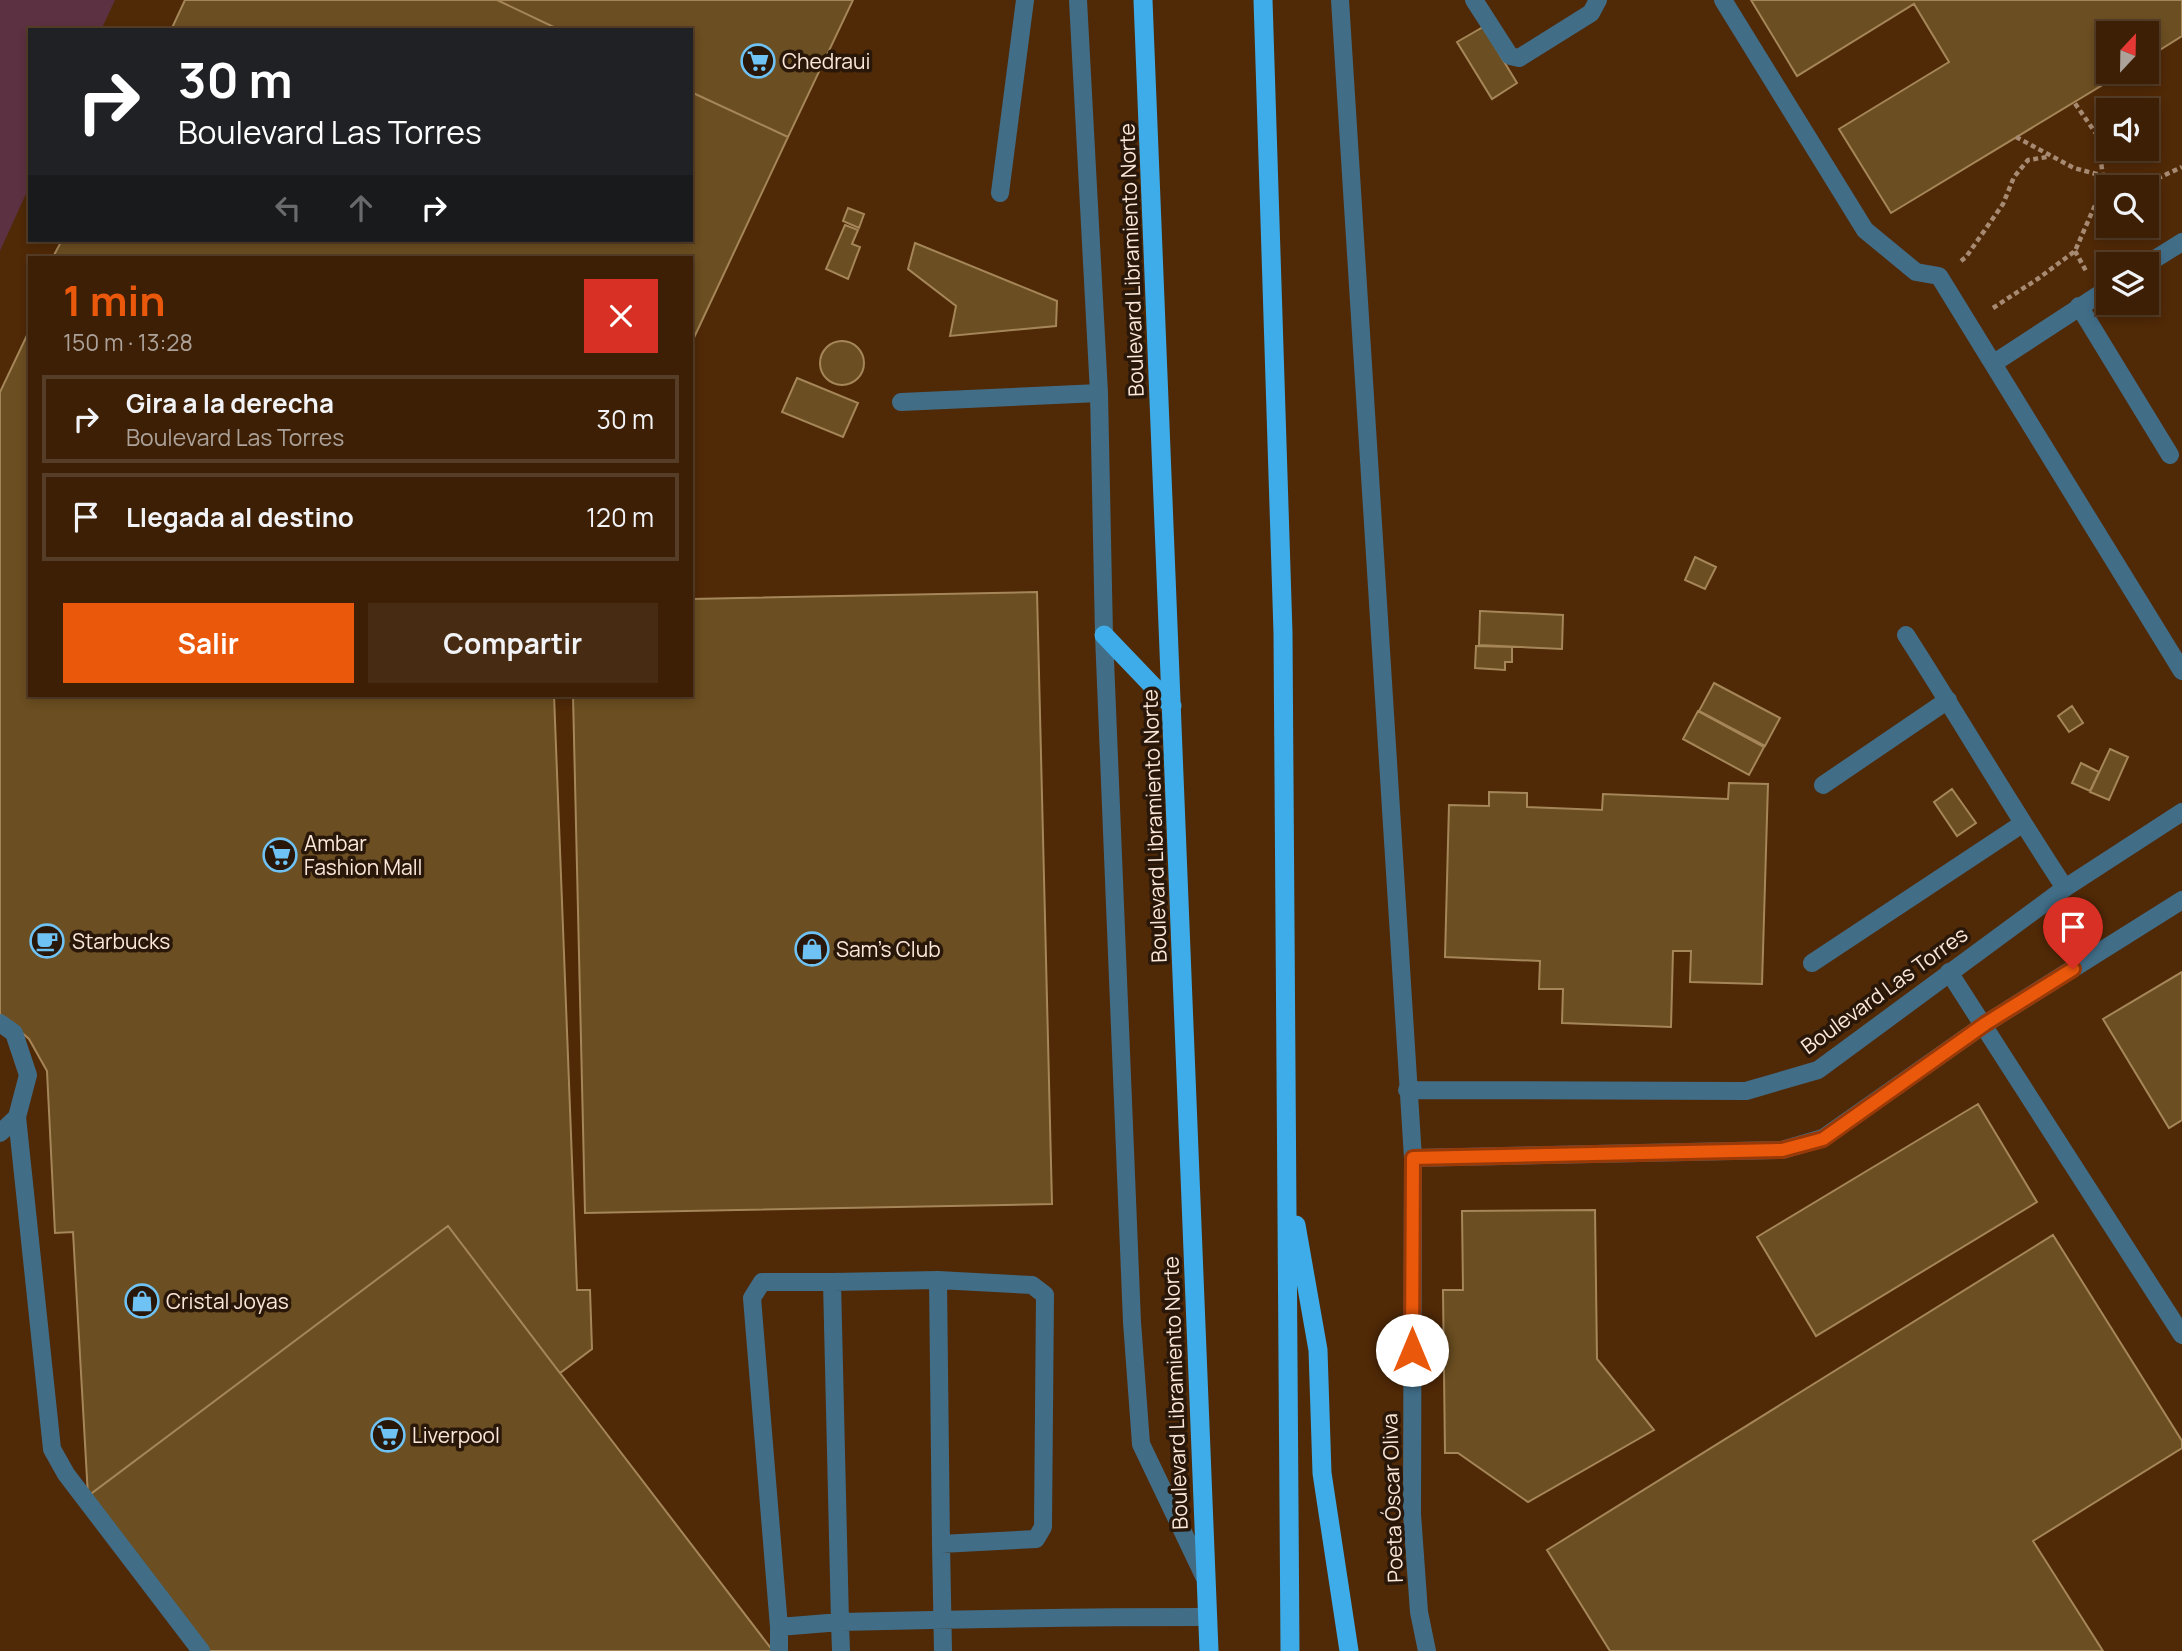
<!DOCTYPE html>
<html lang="es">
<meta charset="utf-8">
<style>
body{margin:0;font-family:Manrope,sans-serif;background:#472c13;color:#f1f3f6;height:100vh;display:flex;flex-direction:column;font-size:26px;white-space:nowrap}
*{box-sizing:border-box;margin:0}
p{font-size:23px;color:#aca29a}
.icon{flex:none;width:38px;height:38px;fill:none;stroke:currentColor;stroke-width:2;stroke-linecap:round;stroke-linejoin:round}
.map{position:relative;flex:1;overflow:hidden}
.drawer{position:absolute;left:28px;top:256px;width:665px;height:441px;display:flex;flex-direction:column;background:#3c1f05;border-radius:0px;box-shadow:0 4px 10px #0003,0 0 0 2px #553d27}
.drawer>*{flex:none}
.top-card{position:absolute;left:28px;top:28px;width:665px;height:214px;border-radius:0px;box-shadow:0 4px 10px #0003,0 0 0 2px #553d27;background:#202124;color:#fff;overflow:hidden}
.needle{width:46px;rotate:22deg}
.fabs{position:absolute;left:2096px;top:21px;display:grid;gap:14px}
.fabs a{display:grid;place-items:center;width:63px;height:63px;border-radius:0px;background:#3c1f05;box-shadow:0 4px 10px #0003,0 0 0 2px #553d27;font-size:35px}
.pin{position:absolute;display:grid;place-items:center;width:60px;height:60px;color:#fff;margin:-72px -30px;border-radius:50% 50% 50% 0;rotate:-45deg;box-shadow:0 0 7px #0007}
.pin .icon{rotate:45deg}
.me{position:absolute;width:77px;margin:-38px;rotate:0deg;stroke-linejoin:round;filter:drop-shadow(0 0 5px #0008)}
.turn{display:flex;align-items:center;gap:24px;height:147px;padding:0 35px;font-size:32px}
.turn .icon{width:91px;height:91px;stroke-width:2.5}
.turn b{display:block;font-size:49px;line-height:60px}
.lanes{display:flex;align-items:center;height:66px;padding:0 35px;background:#0003;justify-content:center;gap:35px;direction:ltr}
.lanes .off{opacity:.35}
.round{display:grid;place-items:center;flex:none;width:74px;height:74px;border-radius:0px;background:#472c13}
.head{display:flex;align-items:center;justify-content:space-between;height:119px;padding:0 35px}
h1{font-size:42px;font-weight:700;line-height:52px;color:#ea580c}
.primary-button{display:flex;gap:14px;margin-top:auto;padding:14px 35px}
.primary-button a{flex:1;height:80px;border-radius:0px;background:#ea580c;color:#fff;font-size:28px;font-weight:700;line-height:80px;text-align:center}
.primary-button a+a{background:#472c13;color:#f1f3f6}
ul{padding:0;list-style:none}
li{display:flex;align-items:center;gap:21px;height:88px;margin:0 14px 10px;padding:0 21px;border:4px solid #553d27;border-radius:0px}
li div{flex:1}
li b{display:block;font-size:26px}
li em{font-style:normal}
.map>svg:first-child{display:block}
.green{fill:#5c3141}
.building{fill:#6b4e21;stroke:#a58659;stroke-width:2}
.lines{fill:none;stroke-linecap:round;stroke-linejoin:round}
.path{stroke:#a78a72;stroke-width:4.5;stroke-dasharray:5 3.5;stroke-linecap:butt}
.service{stroke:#416d87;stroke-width:18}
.minor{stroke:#416d87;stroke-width:18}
.tertiary{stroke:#416d87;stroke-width:18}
.trunk{stroke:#3dace9;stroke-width:19}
.route-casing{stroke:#983908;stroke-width:18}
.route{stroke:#ea580c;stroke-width:12}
.labels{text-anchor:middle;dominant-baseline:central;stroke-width:7;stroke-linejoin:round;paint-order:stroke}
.poi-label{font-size:21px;fill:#fce8da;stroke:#29180a;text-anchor:start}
.street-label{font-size:21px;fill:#fce8da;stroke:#29180a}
</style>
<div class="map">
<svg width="2182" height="1651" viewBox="0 0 2182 1651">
<rect width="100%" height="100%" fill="#502907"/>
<path class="green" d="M0 0H115L101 30H30V185L0 251Z"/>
<path class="building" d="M185 0H497L560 30H171Z
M497 0H853L788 137 691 92V30H560Z
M1751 0H2182V36L2147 58V33H2109V72H2124L1891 213 1839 129 1949 62 1914 4 1797 76Z
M1483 27 1517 83 1492 99 1457 42Z
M691 92 788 137 691 344V257H53L62 240H691Z
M848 208 864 214 859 228 843 221Z
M845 225 858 230 852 244 860 247 848 279 826 269Z
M915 243 1057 301 1056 326 950 336 956 306 908 269Z
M30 329V695H554L577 1290H590L592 1349 560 1373 448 1226 88 1496 73 1232 55 1233 47 1071 29 1039 0 1014V392Z
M820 363a22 22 0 1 1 44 0a22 22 0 1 1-44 0Z
M797 378 858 403 843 437 782 412Z
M1695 557 1716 567 1705 589 1685 580Z
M1037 592 1052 1204 585 1213 573 695H691V599Z
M1480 611 1563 615 1562 649 1479 645Z
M1476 646 1512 647V662H1505V670L1475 668Z
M1714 683 1780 718 1765 746 1699 711Z
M2072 706 2083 723 2069 732 2058 716Z
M1698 711 1764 747 1749 775 1683 739Z
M2110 749 2128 757 2109 800 2090 792Z
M2081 763 2099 772 2090 791 2072 783Z
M1729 783 1768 784 1762 984 1690 982 1691 951H1673L1671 1027 1562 1023 1563 989H1539L1540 961 1445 957 1449 805 1489 806V792L1527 793V807L1602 810 1603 794 1728 799Z
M1952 789 1976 823 1957 836 1934 802Z
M2182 972V1120L2169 1128 2103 1019Z
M1978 1104 2037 1202 1816 1336 1757 1237Z
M1595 1210 1597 1359 1654 1430 1528 1502 1458 1453H1445L1443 1290H1463L1462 1211Z
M448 1226 560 1373 773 1651H206L88 1496Z
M2053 1235 2182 1441V1448L2033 1541 2103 1651H1610L1547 1550Z"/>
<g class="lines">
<path class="path" d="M2016 137 2074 168 2141 186 2182 167
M2075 251 2086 271
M1961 261 1966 257 2003 204 2014 177 2028 160 2047 157
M1993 308 2039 278 2075 251 2096 203 2103 176 2097 135 2074 102"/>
<path class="service" d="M1474 0 1510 56 1519 58 1591 13 1598 0
M1723 0 1865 230 1916 272 1939 276 2182 671
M1000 193 1025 0
M2147 264 2182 242
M2079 306 2170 455
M1994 363 2109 288
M901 402 1099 393
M1906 635C1960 719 2010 805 2065 888
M1823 785 1948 700
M1812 963 2022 824
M0 1023 14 1033 28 1075 17 1117 52 1449 66 1474 201 1651
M0 1133 17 1117
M938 1280 941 1544
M832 1282H762L752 1298 779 1627 840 1622 841 1651
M779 1627V1651
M943 1651 941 1544 1036 1539 1043 1527 1045 1295 1032 1285 938 1280 832 1282 840 1622C962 1619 1084 1617 1207 1617"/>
<path class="minor" d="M1949 972 2182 1335"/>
<path class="tertiary" d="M1078 0 1099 393 1104 635 1132 1322 1141 1444 1204 1576
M1340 0 1413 1158 1412 1514 1419 1612 1427 1651
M1407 1090 1746 1091 1818 1070 2065 888 2182 812
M1413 1158 1782 1150 1823 1138 1985 1024 2182 900"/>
<path class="trunk" d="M1143 0 1209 1651
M1263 0 1283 633 1290 1651
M1104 635 1172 706
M1296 1225 1318 1350 1322 1473 1349 1651"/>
</g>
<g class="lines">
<defs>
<path id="route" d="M1412 1350 1413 1158 1782 1150 1823 1139 1985 1024 2073 969"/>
</defs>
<use href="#route" class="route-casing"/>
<use href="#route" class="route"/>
</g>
<defs>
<symbol id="supermarket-ring" viewBox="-11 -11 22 22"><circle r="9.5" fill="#29180a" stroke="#6fc2f4" stroke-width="1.5"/><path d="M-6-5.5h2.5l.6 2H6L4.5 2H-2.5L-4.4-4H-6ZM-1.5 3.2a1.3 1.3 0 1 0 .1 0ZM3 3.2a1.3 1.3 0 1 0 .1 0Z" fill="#6fc2f4"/></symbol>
<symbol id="cafe-ring" viewBox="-11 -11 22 22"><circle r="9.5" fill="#29180a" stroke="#6fc2f4" stroke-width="1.5"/><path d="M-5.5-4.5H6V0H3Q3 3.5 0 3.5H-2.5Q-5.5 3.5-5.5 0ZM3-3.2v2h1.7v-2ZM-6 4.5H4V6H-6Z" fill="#6fc2f4"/></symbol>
<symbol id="shop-ring" viewBox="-11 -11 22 22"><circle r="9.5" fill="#29180a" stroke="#6fc2f4" stroke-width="1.5"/><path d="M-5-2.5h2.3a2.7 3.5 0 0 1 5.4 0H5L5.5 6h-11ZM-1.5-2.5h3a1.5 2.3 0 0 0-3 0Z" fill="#6fc2f4"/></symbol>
</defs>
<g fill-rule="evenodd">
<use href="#supermarket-ring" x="739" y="42" width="38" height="38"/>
<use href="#supermarket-ring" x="261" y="836" width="38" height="38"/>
<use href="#cafe-ring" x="28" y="922" width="38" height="38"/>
<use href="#shop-ring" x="793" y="930" width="38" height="38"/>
<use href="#shop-ring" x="123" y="1282" width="38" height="38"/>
<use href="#supermarket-ring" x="369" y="1416" width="38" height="38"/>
</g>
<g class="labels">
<g class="poi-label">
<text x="782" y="61">Chedraui</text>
<text x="304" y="843">Ambar<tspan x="304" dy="24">Fashion Mall</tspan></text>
<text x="72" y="941">Starbucks</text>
<text x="836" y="949">Sam's Club</text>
<text x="166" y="1301">Cristal Joyas</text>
<text x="412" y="1435">Liverpool</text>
</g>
<g class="street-label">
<text transform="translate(1131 260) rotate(-92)">Boulevard Libramiento Norte</text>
<text transform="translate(1154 826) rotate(-92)">Boulevard Libramiento Norte</text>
<text transform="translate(1884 990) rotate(-36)">Boulevard Las Torres</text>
<text transform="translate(1175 1393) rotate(-92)">Boulevard Libramiento Norte</text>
<text transform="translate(1392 1498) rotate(-92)">Poeta Óscar Oliva</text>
</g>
</g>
</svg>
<div class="fabs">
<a><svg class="needle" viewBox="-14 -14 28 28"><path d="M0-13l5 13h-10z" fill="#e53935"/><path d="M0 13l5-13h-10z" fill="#aca29a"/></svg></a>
<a><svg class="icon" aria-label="sound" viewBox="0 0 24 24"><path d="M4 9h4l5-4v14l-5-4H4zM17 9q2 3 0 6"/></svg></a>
<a><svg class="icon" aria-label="search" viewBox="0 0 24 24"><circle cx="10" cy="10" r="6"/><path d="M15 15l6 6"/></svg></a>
<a><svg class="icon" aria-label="layers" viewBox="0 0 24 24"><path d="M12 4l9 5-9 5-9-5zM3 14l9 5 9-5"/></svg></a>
</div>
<div class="pin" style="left:2073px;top:969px;background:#d93025"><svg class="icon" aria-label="arrive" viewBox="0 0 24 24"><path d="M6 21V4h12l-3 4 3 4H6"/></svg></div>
<svg class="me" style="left:1412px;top:1350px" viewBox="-20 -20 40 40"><circle r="19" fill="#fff"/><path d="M0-13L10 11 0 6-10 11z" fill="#ea580c"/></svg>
<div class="top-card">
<div class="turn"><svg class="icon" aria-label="right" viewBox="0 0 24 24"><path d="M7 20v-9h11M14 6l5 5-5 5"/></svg><div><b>30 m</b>Boulevard Las Torres</div></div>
<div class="lanes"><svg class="icon off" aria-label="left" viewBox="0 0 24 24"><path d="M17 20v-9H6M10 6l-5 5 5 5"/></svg><svg class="icon off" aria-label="ahead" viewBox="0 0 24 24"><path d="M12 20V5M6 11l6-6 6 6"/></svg><svg class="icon" aria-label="right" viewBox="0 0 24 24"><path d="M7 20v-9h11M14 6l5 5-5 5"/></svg></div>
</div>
<section class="drawer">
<div class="head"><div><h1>1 min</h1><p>150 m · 13:28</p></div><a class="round" style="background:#d93025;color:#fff"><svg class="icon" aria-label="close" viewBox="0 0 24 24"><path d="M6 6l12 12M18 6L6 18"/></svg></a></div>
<ul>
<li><svg class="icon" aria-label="right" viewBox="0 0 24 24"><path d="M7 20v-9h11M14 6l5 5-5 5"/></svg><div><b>Gira a la derecha</b><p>Boulevard Las Torres</p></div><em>30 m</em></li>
<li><svg class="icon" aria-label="arrive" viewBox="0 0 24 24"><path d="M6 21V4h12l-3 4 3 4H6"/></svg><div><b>Llegada al destino</b></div><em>120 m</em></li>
</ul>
<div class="primary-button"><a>Salir</a><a>Compartir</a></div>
</section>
</div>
